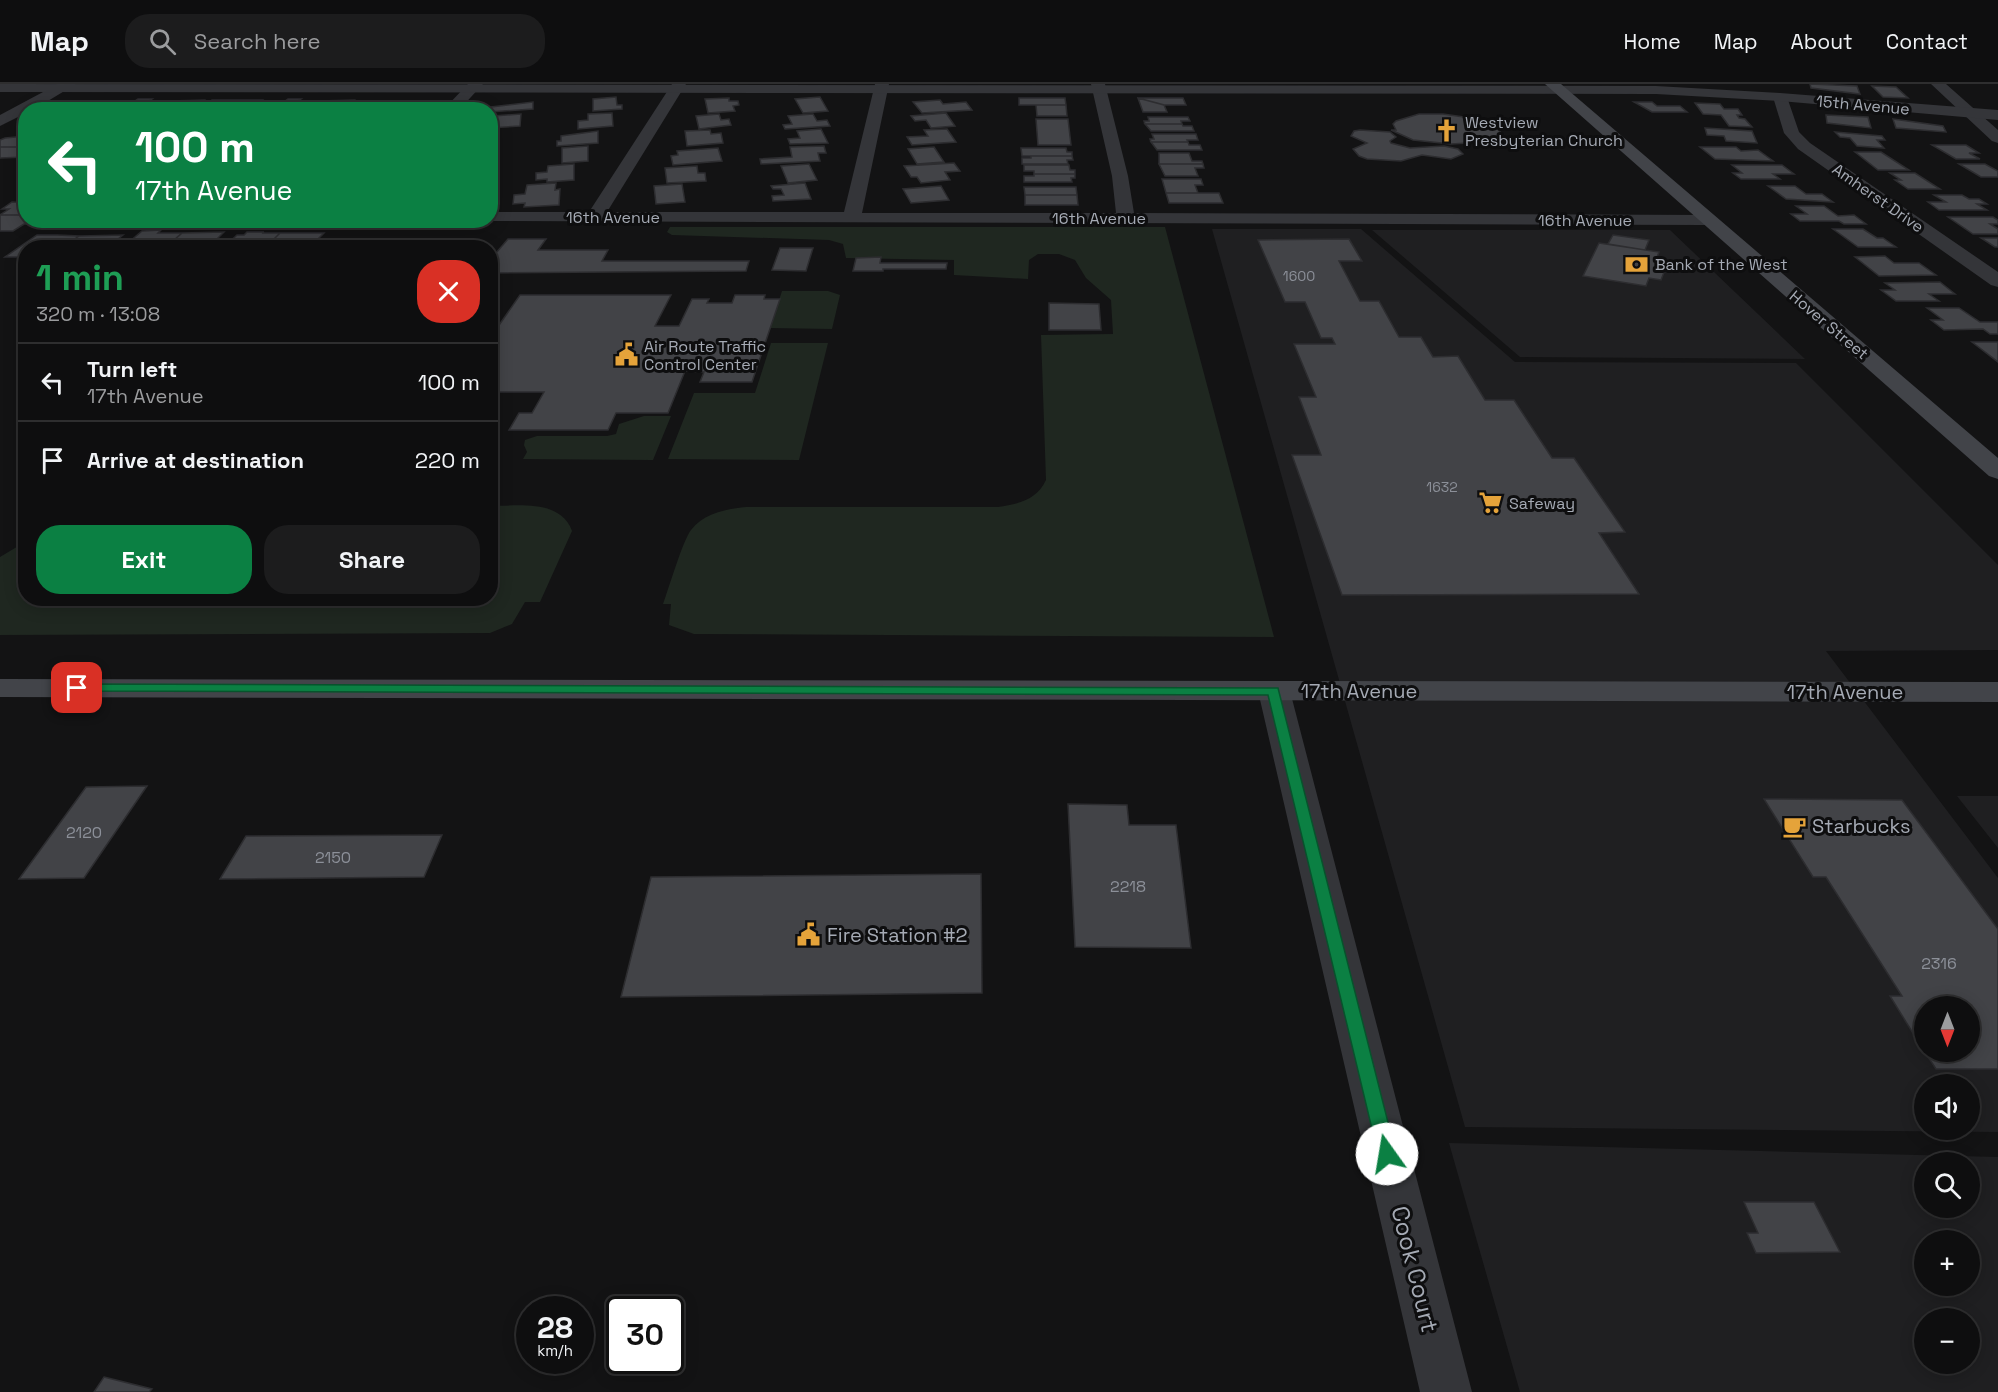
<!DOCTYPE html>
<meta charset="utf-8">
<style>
body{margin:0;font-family:"Space Grotesk",sans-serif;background:#1c1c1d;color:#f1f3f6;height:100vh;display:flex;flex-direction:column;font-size:22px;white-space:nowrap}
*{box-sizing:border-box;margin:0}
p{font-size:20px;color:#9b9c9e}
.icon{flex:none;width:33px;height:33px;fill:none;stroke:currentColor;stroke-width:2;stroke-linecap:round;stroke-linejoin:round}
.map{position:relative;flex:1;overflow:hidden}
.details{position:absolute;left:18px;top:156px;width:480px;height:366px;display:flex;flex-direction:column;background:#0e0e0f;border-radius:24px;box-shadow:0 3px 15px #0003,0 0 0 2px #2e2e2f}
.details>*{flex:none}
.hud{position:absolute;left:18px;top:18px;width:480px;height:126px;border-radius:24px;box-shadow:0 3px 15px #0003,0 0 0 2px #2e2e2f;background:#0b8043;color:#fff;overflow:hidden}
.needle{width:39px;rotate:180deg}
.controls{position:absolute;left:1914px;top:912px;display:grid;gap:12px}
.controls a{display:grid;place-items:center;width:66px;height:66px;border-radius:50%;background:#0e0e0f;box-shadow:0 3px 15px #0003,0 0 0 2px #2e2e2f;font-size:30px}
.speed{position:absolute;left:516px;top:1212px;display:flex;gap:12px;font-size:30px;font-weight:700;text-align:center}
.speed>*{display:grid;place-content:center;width:78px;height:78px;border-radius:50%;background:#0e0e0f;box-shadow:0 3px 15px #0003,0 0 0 2px #2e2e2f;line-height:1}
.speed small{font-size:15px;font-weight:400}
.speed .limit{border:3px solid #111;border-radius:9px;background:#fff;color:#111}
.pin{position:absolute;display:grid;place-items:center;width:51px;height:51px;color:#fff;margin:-26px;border-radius:12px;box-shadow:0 3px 9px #0006}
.me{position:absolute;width:66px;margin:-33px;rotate:347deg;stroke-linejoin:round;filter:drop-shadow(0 0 4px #0008)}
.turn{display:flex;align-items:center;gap:21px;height:126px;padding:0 18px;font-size:27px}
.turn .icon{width:78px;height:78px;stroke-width:2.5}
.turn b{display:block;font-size:42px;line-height:51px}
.round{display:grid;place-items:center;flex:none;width:63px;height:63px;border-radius:24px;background:#1c1c1d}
.headline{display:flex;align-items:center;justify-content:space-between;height:102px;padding:0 18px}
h1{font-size:36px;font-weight:700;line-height:45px;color:#1e9e55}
.action{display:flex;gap:12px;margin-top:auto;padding:12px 18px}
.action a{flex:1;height:69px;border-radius:24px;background:#0b8043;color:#fff;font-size:24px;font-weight:700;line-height:69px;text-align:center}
.action a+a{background:#1c1c1d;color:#f1f3f6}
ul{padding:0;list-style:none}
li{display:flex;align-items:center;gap:18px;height:78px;padding:0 18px;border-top:2px solid #2e2e2f}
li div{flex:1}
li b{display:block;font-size:22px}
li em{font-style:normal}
header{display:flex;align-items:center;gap:36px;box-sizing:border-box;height:84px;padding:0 30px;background:#0e0e0f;border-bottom:2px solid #2e2e2f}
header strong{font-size:28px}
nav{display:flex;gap:33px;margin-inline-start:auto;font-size:21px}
.search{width:420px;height:54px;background:#1c1c1d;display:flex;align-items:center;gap:15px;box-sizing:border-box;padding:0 21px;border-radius:24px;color:#9b9c9e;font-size:22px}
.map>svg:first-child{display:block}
.built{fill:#1f1f21;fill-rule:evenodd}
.green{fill:#1f2720}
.building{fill:#424347;stroke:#2d2d30;stroke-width:1.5}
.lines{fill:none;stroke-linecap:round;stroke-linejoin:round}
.minor{fill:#343539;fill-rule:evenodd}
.tertiary{fill:#343539;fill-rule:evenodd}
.secondary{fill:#424449;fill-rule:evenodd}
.route{fill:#0b8043;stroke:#07532c;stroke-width:1.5}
.labels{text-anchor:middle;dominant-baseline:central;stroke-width:6;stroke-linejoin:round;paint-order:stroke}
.far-number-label{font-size:14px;fill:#8c9099}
.far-street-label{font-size:16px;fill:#a5aab4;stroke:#0e0e0f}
.far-poi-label{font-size:16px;fill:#a5aab4;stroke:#0e0e0f;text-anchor:start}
.number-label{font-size:16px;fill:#8c9099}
.street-label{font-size:20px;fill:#a5aab4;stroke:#0e0e0f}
.poi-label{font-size:20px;fill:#a5aab4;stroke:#0e0e0f;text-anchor:start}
.near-street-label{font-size:24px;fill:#a5aab4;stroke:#0e0e0f}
</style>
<header>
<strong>Map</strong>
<div class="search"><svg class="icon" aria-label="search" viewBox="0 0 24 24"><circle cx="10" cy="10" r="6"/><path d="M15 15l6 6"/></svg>Search here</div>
<nav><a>Home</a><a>Map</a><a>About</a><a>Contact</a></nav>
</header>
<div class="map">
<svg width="1998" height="1308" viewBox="0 0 1998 1308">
<rect width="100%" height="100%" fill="#131314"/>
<path class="built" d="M1212 145H1361L1515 278 1796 279 1998 481V566L1826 567 1998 794V1048L1465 1043ZM1924 922H1970V968H1924ZM1924 1000H1970V1046H1924Z
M1372 146H1670L1805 275 1520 273Z
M1957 712H1998V764Z
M1449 1059 1998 1073V1308H1520ZM1924 1078H1970V1124H1924ZM1924 1156H1970V1202H1924ZM1924 1234H1970V1280H1924Z"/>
<path class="green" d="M670 143H1165L1274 553 694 550 669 541 671 520H663C669 504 683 456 691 446 704 429 726 425 746 423H998C1018 420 1037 416 1046 396L1041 251 1113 250 1111 216 1086 194 1075 176 1059 170H1038L1029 176 1028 195 954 191V176L846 174 843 160 829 156 672 151 667 148Z
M782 207H828L840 211 832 245 770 244Z
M771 259H828L799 376 668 375 694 309H755Z
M644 332H671L653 376 523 375 527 368 524 361 525 356 537 352H607L616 350 619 340Z
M491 422C517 422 561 415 572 447L540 518H525L512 540 490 549 0 551V473L25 458 26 514H490Z"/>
<path class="building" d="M1810 0 1857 2 1860 10 1811 4Z
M1872 2 1896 3 1908 14 1883 13Z
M616 13 617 21H622V25L593 27V15Z
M820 13 828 27 803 29 795 15Z
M729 14V17H738L739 21 733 22 735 27 708 29 705 15Z
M1019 14H1065L1066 21H1019Z
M1138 14H1183L1186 21H1164Z
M1138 14 1164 21 1167 28H1143Z
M138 15H152L149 17H169L155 26H121Z
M288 15H301L298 17H318L306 26H273Z
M204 16 190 26H155L169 17Z
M212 16H242L229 26H197Z
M242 16H262L259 18H274L265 26H229Z
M354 16 341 26H306L318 17Z
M940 16 943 20 966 18 972 26 922 29 913 18Z
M533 18V25L490 28 491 23Z
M1634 18H1652L1657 22H1680L1687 28H1652Z
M1695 19 1720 20 1724 25H1738L1742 31H1737L1739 34 1745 35 1752 43 1729 42 1721 31 1703 30Z
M419 21 415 25 362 26 367 22Z
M1036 21H1066L1067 32H1037Z
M612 29 613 42 578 45V37L588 36V30Z
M946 29 955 42 931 44 926 36 915 37 911 32Z
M521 30 520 42 490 44 493 32Z
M719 30 721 36 729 35 731 41 699 45 696 32Z
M813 30 817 37 827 36 830 42 785 45 783 41 792 40 788 32Z
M1419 30H1443L1478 35 1495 41 1501 49 1499 52 1486 58 1451 60 1413 56 1391 46H1396L1393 40 1396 37Z
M1826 31 1868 33 1871 44 1827 39Z
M1148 33H1188L1190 37H1181L1182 40H1145L1144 37H1149Z
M1036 35H1068L1071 61H1038Z
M1893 35 1943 42 1946 48 1896 44Z
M1145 40H1182L1183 42H1192L1194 47H1151Z
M1705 44 1752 47 1757 59 1726 57 1724 52 1707 51Z
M821 45 828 59 790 60 788 55 800 54 797 47Z
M947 45 956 58 912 61 907 53 928 52 924 46Z
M710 46 711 50 721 49 723 59 687 62 685 47Z
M1360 46 1390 48 1396 53 1390 57 1391 59 1410 64 1444 62 1458 65 1463 70 1451 75 1422 71 1401 77 1367 75 1359 72 1353 65 1367 59 1351 52 1354 47Z
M598 47V59L557 62V57H561V52Z
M1835 48 1882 52 1885 56H1877L1884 64 1857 62 1850 54 1840 53Z
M1152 50H1196L1198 56H1187L1188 58H1151L1150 55H1154Z
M26 52V63H0V56L5 54Z
M1151 58H1188L1189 61H1200L1202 66H1157Z
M1932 61H1966L1979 69H1969L1980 75H1956Z
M588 62V77L562 79V64Z
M824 62 826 69H818L820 77 761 80 760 75 792 73 790 63Z
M0 63H26V73L0 74Z
M934 63 944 78 917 80 908 65Z
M1700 63H1736L1741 67 1758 66 1773 77 1715 75Z
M718 64 722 77 673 81 671 72 678 71 677 67Z
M1021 64H1066L1067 68H1072V72H1022Z
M1855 68H1881L1909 86H1878Z
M1159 69H1189L1192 77H1202L1203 80H1159Z
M1031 72H1072L1073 76H1067L1068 80H1022V74H1031Z
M954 79 960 87 945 88 950 96 921 99 917 93H911L904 82Z
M574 80V96L547 98V95L536 96V89L547 88 548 82Z
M809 80 817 96 788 99 781 82Z
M1159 80H1203L1204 84H1195L1198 92H1165Z
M1959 80H1985L1998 87V93H1981Z
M1024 81H1069L1070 86H1075V90H1034V87H1024Z
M1732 81H1782L1794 90H1773L1780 95H1741L1733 89H1742Z
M697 82 698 89H705L706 97 667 99 665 84Z
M1890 89H1915L1940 105H1908L1895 96H1901Z
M1034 90H1075V94H1071L1072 98H1024V92H1034Z
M1162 95H1201L1203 101H1195L1198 109H1166Z
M556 99 555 106 560 105 559 121 524 123 525 119 513 120 514 111 525 110 527 101Z
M805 99 811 115 773 117 772 112 784 111 781 105H773L771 102Z
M682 100 685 118 656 120 654 102Z
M941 102 949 116 911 119 903 105Z
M1768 102H1795L1806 110H1822L1833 118 1786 115Z
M1024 103H1076L1077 111H1025Z
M1166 109H1219L1223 119H1169Z
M1025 111H1077L1078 121H1025Z
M1934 111H1962L1969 115H1979L1987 120H1977L1987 126H1939L1928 118H1946Z
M12 118 26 119V131H0L9 125H2Z
M1796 122H1824L1838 132 1854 131 1866 140H1844L1839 137H1800L1791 130H1807Z
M0 131H26V136H38L32 140H24L13 147H0Z
M1948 133H1993L1998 136V140H1990L1998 145V150H1973Z
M1833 145H1863L1877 154H1883L1896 163H1858Z
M161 146 158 149H182L165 164H122L142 147Z
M224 148 208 164H165L182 149Z
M247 148H264L262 149H280L265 164H223L237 151H244Z
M280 149H324L309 164H265Z
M37 151H57L79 152 62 164H26V173H5Z
M123 151 107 164H62L79 152Z
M1613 151 1649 156 1645 166 1608 160Z
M1981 154H1998V163H1995Z
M508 155H546L538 166H608L602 177H749L746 187 490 189V176Z
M1349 155 1362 177H1339L1360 217H1379L1399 253H1421L1433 273 1458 272 1485 316H1514L1552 374H1574L1625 448 1599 449 1639 510 1342 511 1292 371H1321L1299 313H1316L1294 260H1335L1332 254H1321L1305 218H1285L1258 156Z
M1599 159 1659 168 1656 176 1668 178 1661 196 1649 194 1646 202 1583 192Z
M780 164H813L806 187 772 186Z
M1885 172 1894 179H1919L1936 191 1879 192 1855 173Z
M881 173 880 179H947L946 185H883V187H853L856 174Z
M1940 198 1955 210H1929L1939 217H1896L1881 206H1895L1885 199Z
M520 211H671L655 242H679L692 215H709L707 219H732L735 211H765L764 215H780L752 298H700L704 288 685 287 668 329H616L608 346H509L519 329H532L544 308H490V254Z
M1049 219 1099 220 1101 246H1049Z
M1927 224H1959L1980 238H1998V250H1990L1983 245 1944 246 1931 236H1943Z
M1972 258H1998V278Z
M147 702 84 794 19 795 86 703Z
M1764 715 1902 716 1998 845V985H1936L1925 968H1970V922H1924V967L1890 912H1902L1826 793H1813Z
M1068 720 1127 721 1129 741H1176L1191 864 1075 863Z
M442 751 424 793 220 795 246 752Z
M981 790 982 909 621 913 651 793Z
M1744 1118H1814L1840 1168 1756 1169 1747 1149H1758Z
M104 1293 152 1305 149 1308H94Z"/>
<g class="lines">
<path class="minor" d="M58 0H76L33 26H26V29L0 42V31Z
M468 0H483L459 26H443Z
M672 0H686L607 128H844L875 0H889L862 129H1116L1112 92 1091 0H1105L1128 92 1134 129 1707 131 1713 132 1716 136 1713 140 1707 141 484 137 490 136V128H589Z
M1931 0H1946L1998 46V59L1992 57Z
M1780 9 1787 13 1799 48 1810 59 1998 188V203L1991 201 1798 65 1784 49 1773 13Z
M1274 597 1285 600 1290 607 1472 1308H1420L1258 607 1263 600Z"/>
<path class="tertiary" d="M0 0 1656 2 1780 9 1998 26V36L1780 17 1656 10 0 8Z"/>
<path class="secondary" d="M1545 0H1561L1998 374V395L1989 392Z
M0 595 1998 598V618L0 613Z"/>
</g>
<path class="route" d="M77 600 1278 604 1396 1070 1394 1076 1387 1078 1380 1076 1378 1070 1268 611 73 607 71 604 73 601Z"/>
<defs>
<symbol id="church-bare" viewBox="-9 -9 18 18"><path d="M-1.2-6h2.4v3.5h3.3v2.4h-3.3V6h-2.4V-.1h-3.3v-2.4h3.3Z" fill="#e5a33a" stroke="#0e0e0f" stroke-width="2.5" paint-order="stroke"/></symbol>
<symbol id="bank-bare" viewBox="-9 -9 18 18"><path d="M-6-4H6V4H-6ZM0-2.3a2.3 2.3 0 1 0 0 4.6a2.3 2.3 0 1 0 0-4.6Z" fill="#e5a33a" stroke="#0e0e0f" stroke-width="2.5" paint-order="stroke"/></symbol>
<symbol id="civic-bare" viewBox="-9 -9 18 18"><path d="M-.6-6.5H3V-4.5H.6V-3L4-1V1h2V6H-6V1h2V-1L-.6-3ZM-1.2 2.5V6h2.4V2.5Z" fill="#e5a33a" stroke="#0e0e0f" stroke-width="2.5" paint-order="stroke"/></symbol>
<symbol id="supermarket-bare" viewBox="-9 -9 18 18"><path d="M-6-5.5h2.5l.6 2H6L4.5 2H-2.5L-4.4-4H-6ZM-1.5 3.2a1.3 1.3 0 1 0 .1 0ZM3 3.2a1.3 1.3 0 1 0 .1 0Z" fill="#e5a33a" stroke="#0e0e0f" stroke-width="2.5" paint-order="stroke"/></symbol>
<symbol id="cafe-bare" viewBox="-9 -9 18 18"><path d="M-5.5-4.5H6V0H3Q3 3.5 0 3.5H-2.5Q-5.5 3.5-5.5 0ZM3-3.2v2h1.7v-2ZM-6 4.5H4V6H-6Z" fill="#e5a33a" stroke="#0e0e0f" stroke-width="2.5" paint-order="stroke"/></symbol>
</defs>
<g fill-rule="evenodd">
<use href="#church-bare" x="1430" y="30" width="33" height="33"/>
<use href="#bank-bare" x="1620" y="164" width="33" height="33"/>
<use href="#civic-bare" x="610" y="254" width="33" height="33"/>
<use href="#supermarket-bare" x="1474" y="402" width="33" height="33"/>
<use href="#cafe-bare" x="1778" y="726" width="33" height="33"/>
<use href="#civic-bare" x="792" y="834" width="33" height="33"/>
</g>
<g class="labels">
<g class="far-number-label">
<text x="1299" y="192">1600</text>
<text x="1442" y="403">1632</text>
</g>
<g class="far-street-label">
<text transform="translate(1863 21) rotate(5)">15th Avenue</text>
<text transform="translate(1878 114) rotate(35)">Amherst Drive</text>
<text x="613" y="133">16th Avenue</text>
<text x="1099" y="134">16th Avenue</text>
<text x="1585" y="136">16th Avenue</text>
<text transform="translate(1829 241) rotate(40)">Hover Street</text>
</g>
<g class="far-poi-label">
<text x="1465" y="38">Westview<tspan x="1465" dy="18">Presbyterian Church</tspan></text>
<text x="1655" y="180">Bank of the West</text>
<text x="644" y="262">Air Route Traffic<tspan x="644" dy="18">Control Center</tspan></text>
<text x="1509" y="419">Safeway</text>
</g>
<g class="number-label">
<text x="84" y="748">2120</text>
<text x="333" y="773">2150</text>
<text x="1128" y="802">2218</text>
<text x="1939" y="879">2316</text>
</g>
<g class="street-label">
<text x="1359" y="607">17th Avenue</text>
<text x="1845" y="608">17th Avenue</text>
</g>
<g class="poi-label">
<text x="1812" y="742">Starbucks</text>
<text x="827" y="851">Fire Station #2</text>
</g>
<g class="near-street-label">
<text transform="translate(1415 1185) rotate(76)">Cook Court</text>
</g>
</g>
</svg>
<div class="controls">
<a><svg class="needle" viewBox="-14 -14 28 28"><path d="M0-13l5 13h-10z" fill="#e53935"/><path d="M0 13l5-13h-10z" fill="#9b9c9e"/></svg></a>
<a><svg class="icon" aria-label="sound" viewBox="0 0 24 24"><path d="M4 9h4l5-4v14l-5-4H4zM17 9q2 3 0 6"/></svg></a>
<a><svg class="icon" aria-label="search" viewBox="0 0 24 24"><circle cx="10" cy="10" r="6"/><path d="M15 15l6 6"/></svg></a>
<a>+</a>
<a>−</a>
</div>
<div class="speed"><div>28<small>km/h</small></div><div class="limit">30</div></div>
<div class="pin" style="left:77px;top:604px;background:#d93025"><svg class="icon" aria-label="arrive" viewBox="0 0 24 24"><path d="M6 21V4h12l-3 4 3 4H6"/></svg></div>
<svg class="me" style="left:1387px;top:1070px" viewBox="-20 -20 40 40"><circle r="19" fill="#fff"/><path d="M0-13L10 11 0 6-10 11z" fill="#0b8043"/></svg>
<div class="hud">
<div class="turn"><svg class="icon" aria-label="left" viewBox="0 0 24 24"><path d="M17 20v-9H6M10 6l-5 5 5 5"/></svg><div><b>100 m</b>17th Avenue</div></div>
</div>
<section class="details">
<div class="headline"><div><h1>1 min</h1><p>320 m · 13:08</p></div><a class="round" style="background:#d93025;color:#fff"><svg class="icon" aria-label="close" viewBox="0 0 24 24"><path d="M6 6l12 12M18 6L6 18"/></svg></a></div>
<ul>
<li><svg class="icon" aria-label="left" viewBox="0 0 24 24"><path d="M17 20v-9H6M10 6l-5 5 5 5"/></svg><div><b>Turn left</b><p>17th Avenue</p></div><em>100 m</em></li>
<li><svg class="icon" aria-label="arrive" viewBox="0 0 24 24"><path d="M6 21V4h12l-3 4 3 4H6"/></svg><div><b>Arrive at destination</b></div><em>220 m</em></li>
</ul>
<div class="action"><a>Exit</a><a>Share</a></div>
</section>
</div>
